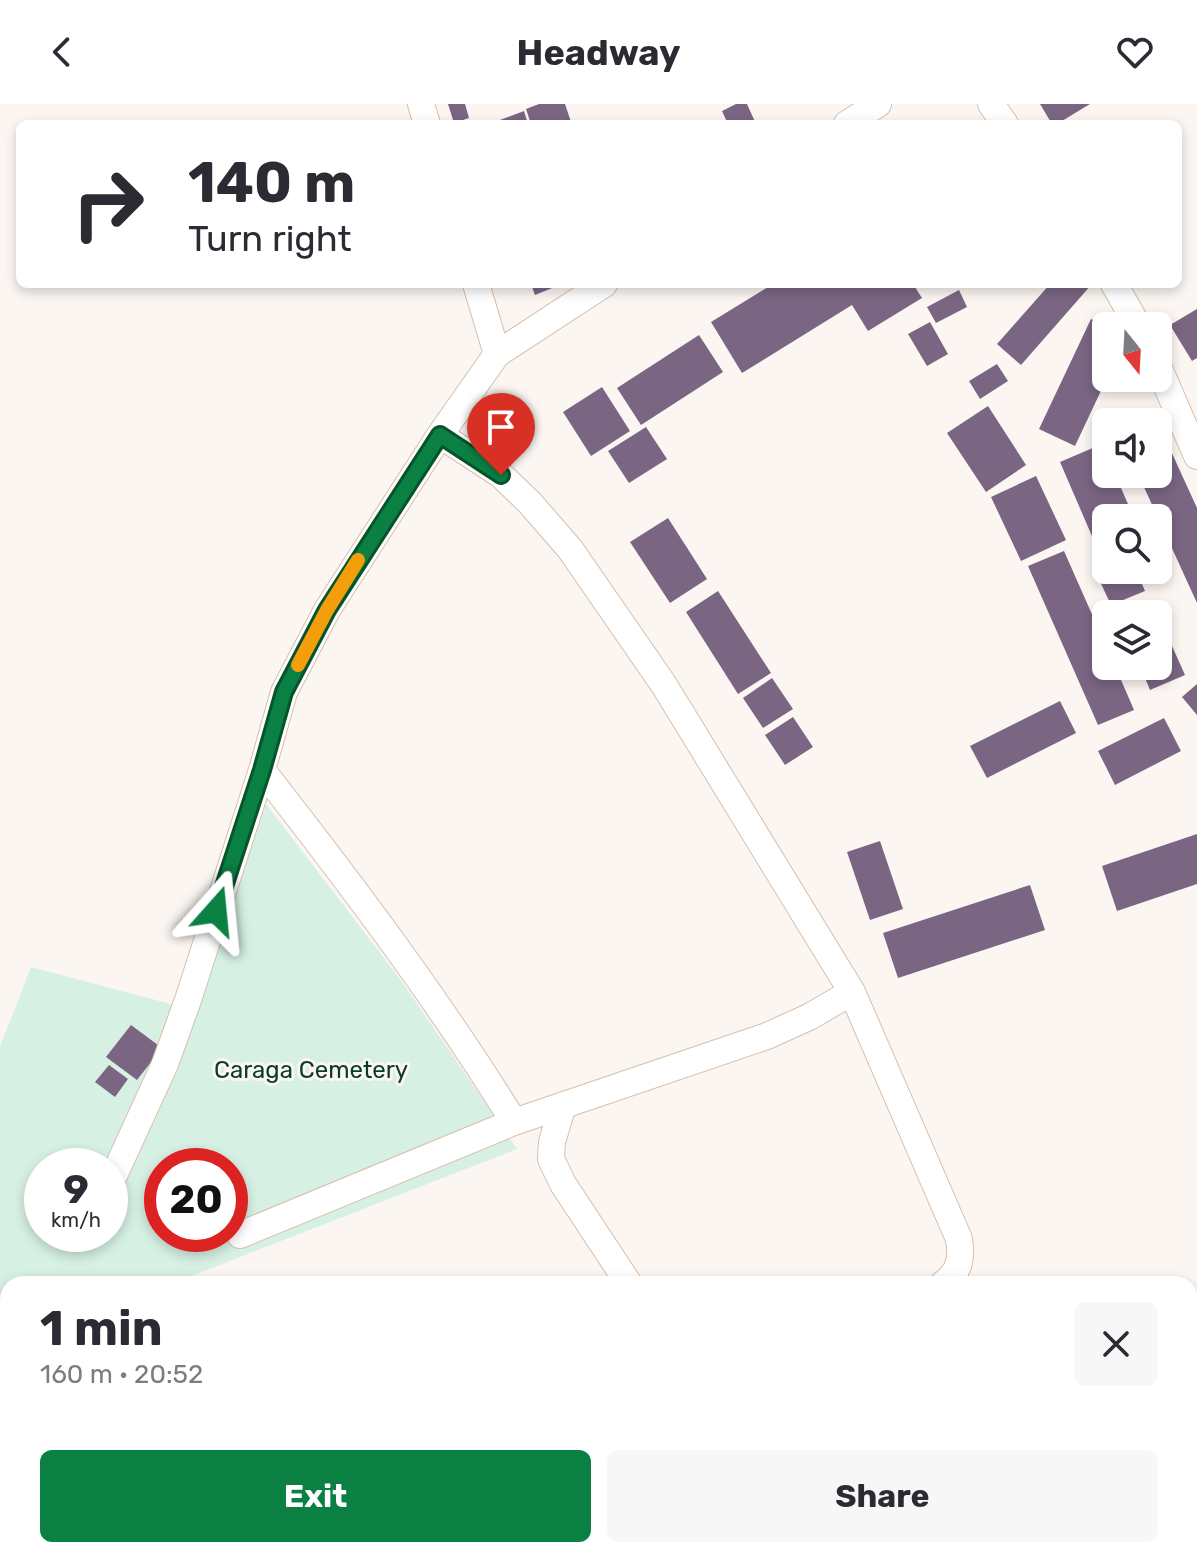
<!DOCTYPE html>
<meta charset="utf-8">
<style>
body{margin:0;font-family:Rubik,sans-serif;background:#f7f7f7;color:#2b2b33;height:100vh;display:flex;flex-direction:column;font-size:30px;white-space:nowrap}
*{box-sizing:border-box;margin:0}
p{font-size:26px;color:#7c7c81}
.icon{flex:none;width:44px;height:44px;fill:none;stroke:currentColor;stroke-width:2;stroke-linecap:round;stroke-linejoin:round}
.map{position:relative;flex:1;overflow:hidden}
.details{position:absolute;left:0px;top:1172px;width:1198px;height:282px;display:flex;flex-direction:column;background:#fff;border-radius:24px 24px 0 0;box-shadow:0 4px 12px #0003}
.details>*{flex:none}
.guide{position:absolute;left:16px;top:16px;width:1166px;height:168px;border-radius:12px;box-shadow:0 4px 12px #0003;background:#fff;color:#2b2b33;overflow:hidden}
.needle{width:52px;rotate:162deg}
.controls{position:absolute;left:1092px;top:208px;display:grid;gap:16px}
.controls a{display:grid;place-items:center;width:80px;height:80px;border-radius:12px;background:#fff;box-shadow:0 4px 12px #0003;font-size:40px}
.speed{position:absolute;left:24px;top:1044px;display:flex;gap:16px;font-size:40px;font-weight:700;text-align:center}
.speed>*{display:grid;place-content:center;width:104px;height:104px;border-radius:50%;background:#fff;box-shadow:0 4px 12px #0003;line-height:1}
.speed small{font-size:20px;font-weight:400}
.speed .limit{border:12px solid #d22;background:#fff;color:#111}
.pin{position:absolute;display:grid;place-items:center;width:68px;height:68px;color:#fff;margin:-82px -34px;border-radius:50% 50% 50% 0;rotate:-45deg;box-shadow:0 0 8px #0007}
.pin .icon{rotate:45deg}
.me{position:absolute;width:88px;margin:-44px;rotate:18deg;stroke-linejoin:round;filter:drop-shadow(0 0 6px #0008)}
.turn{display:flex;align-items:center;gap:28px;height:168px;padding:0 40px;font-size:36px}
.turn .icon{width:104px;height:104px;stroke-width:2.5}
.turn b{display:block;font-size:56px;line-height:68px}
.round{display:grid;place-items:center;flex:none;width:84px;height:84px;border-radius:12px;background:#f7f7f7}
.head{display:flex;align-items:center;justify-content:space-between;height:136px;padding:0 40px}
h1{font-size:48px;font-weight:700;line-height:60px}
.cta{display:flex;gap:16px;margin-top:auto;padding:16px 40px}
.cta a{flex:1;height:92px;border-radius:12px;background:#0b8043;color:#fff;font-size:32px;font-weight:700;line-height:92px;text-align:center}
.cta a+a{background:#f7f7f7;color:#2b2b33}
header{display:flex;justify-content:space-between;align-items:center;height:104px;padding:0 40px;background:#fff;font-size:36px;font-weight:700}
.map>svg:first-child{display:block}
.green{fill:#d6f0e3;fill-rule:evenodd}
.building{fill:#7a6683}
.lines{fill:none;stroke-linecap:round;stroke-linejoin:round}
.minor-casing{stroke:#d6bfaa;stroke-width:28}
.path{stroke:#b3ada8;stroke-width:5;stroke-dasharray:4 4;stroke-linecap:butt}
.minor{stroke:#fff;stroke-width:26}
.route-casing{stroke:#07532c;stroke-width:20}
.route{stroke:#0b8043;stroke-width:14}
.slow{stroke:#f59e0b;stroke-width:14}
.labels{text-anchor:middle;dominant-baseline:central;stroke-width:6;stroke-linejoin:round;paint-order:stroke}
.park-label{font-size:24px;fill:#073c2a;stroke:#fbf6f2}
</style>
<header><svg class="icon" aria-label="back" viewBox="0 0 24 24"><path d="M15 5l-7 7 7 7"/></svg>Headway<svg class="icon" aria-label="heart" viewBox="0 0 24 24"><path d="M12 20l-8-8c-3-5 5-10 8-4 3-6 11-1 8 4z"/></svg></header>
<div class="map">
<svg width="1197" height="1453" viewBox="0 0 1197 1453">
<rect width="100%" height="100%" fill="#fbf6f2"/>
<path class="green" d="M266 700 400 875 517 1045 171 1180H8V1244L0 1247V943L31 863 197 907ZM42 1062H110V1130H42ZM162 1062H230V1130H162Z"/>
<path class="building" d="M448 0H465L469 14 454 19Z
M539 0H565L571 18 531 20 526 5Z
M736 0H747L756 20H728L722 7Z
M1040 0H1090L1057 20H1052Z
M524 7 528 20H489Z
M531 180H562L535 191Z
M773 180H913L922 194 868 227 852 201 742 269 711 218Z
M1050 180H1092L1021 261 997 240Z
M959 186 967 203 936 219 927 203Z
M1197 205V254L1192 257 1170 221Z
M1091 215 1106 222 1107 274 1075 342 1039 325Z
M930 218 948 250 927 262 908 230Z
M699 231 723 268 641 321 617 284Z
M997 260 1008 277 980 295 969 277Z
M602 283 630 327 591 352 563 308Z
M988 302 1026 361 986 388 947 329Z
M1154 310 1197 404V499L1138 370H1158V318H1137Z
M646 323 667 355 629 379 608 347Z
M1102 340 1106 349V370H1115L1134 414H1106V451L1101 453 1060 358Z
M1036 372 1066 436 1021 457 991 393Z
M668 414 707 475 670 499 630 438Z
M1064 447 1106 542V562H1115L1134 606 1098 621 1028 462Z
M1108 466H1136L1145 487 1111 501 1097 471Z
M718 487 771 569 738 590 686 508Z
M1155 504 1185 571 1150 586 1140 562H1158V510H1142Z
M772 574 793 605 763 624 743 594Z
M1197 580V611L1182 593Z
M1060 597 1076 629 987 674 970 642Z
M793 613 813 643 785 661 765 631Z
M1164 614 1181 647 1115 681 1098 647Z
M1197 730V780L1117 807 1102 762Z
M880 737 903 805 870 816 847 748Z
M1030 781 1045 826 898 874 883 829Z
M131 921 162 944 137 976 106 953Z
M109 961 128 975 115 993 95 978Z"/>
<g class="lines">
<defs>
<path id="minor" d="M421 0 427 20
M991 0 1005 20
M847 20 878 0
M476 180 497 250
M1114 180 1138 222
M1158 262 1197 352
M440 331 501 371 530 399 570 445 664 581 852 888 959 1135C962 1154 960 1168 943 1180
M262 666C351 780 438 895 514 1018
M563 1001 552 1038 551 1055 563 1080 629 1180
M110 1080 165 960 188 896 262 666 284 588 327 506 440 331 497 250 604 180
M240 1131 514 1018 767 932 809 913 852 888"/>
</defs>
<use href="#minor" class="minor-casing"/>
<path class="path" d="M738 1446 741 1453"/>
<use href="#minor" class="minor"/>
</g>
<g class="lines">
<defs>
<path id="route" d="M216 807 262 666 284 588 327 506 440 331 501 371"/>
</defs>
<use href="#route" class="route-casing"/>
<use href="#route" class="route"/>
<path class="slow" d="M298 561 327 506 358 456"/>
</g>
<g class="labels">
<g class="park-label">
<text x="311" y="966">Caraga Cemetery</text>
</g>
</g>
</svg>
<div class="controls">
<a><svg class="needle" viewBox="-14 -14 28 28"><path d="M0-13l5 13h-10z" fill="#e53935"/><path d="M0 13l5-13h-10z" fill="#7c7c81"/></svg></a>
<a><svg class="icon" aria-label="sound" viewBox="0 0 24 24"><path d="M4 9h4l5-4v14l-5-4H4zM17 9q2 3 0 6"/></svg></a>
<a><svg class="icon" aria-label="search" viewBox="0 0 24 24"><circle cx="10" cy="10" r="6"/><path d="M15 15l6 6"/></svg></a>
<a><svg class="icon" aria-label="layers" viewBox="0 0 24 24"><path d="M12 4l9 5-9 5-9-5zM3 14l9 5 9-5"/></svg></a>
</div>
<div class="speed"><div>9<small>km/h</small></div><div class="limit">20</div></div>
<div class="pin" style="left:501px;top:371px;background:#d93025"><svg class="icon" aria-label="arrive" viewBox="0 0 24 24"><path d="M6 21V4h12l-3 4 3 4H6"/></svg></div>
<svg class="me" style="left:216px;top:807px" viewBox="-20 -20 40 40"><path d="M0-17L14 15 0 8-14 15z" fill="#0b8043" stroke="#fff" stroke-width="4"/></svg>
<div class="guide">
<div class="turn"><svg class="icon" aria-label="right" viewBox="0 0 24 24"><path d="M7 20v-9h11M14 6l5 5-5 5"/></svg><div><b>140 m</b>Turn right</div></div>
</div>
<section class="details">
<div class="head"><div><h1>1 min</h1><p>160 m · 20:52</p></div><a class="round"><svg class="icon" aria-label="close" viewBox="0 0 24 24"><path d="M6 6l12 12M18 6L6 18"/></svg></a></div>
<div class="cta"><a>Exit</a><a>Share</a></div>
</section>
</div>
